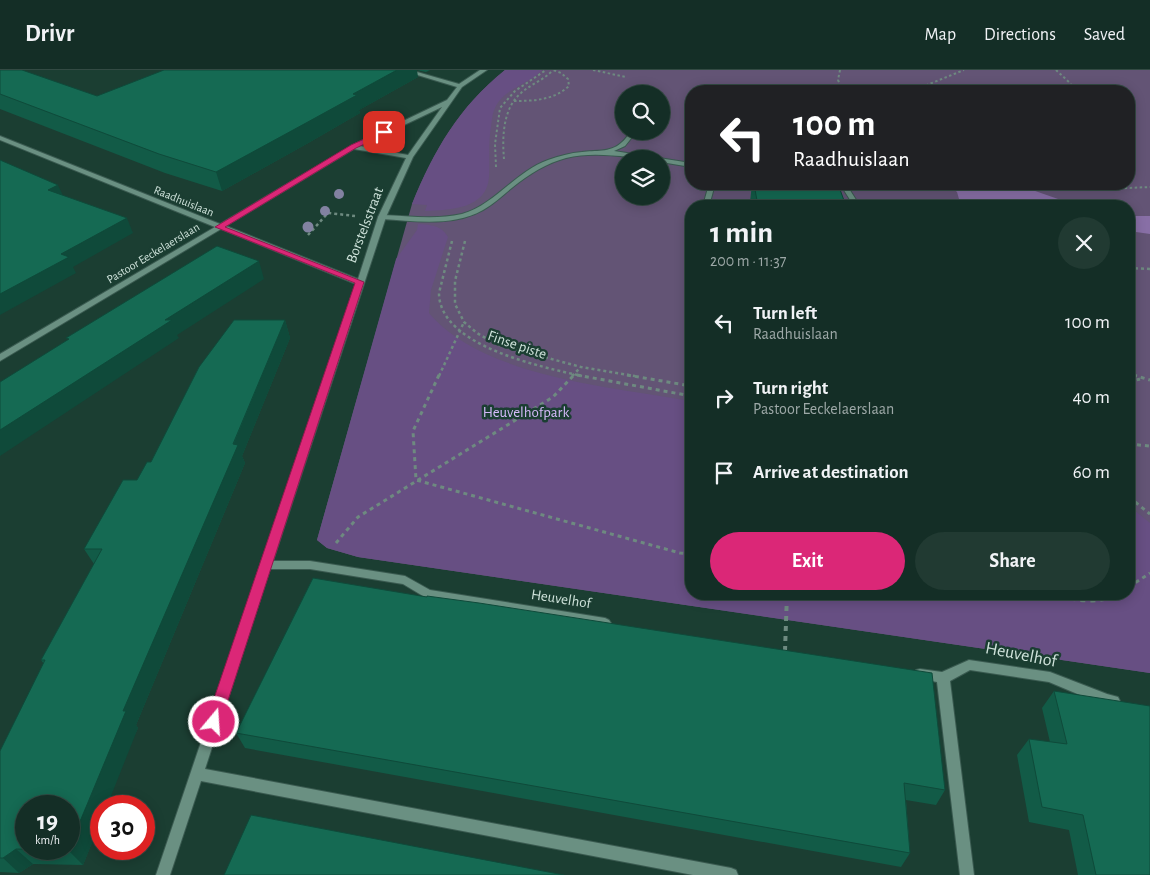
<!DOCTYPE html>
<meta charset="utf-8">
<style>
body{margin:0;font-family:"Alegreya Sans",sans-serif;background:#213a32;color:#f1f3f6;height:100vh;display:flex;flex-direction:column;font-size:19px;white-space:nowrap}
*{box-sizing:border-box;margin:0}
p{font-size:16px;color:#9da8a7}
.icon{flex:none;width:28px;height:28px;fill:none;stroke:currentColor;stroke-width:2;stroke-linecap:round;stroke-linejoin:round}
.map{position:relative;flex:1;overflow:hidden}
.drawer{position:absolute;left:685px;top:130px;width:450px;height:400px;display:flex;flex-direction:column;background:#142e26;border-radius:20px;box-shadow:0 2px 12px #0003,0 0 0 1px #334a43}
.drawer>*{flex:none}
.top-card{position:absolute;left:685px;top:15px;width:450px;height:105px;border-radius:20px;box-shadow:0 2px 12px #0003,0 0 0 1px #334a43;background:#202124;color:#fff;overflow:hidden}
.controls{position:absolute;left:615px;top:15px;display:grid;gap:10px}
.controls a{display:grid;place-items:center;width:55px;height:55px;border-radius:50%;background:#142e26;box-shadow:0 2px 12px #0003,0 0 0 1px #334a43;font-size:25px}
.speed{position:absolute;left:15px;top:725px;display:flex;gap:10px;font-size:25px;font-weight:700;text-align:center}
.speed>*{display:grid;place-content:center;width:65px;height:65px;border-radius:50%;background:#142e26;box-shadow:0 2px 12px #0003,0 0 0 1px #334a43;line-height:1}
.speed small{font-size:12px;font-weight:400}
.speed .limit{border:8px solid #d22;background:#fff;color:#111}
.pin{position:absolute;display:grid;place-items:center;width:42px;height:42px;color:#fff;margin:-21px;border-radius:10px;box-shadow:0 2px 8px #0006}
.me{position:absolute;width:55px;margin:-28px;rotate:18deg;stroke-linejoin:round;filter:drop-shadow(0 0 4px #0008)}
.turn{display:flex;align-items:center;gap:18px;height:105px;padding:0 25px;font-size:22px}
.turn .icon{width:65px;height:65px;stroke-width:2.5}
.turn b{display:block;font-size:35px;line-height:42px}
.round{display:grid;place-items:center;flex:none;width:52px;height:52px;border-radius:26px;background:#213a32}
.summary{display:flex;align-items:center;justify-content:space-between;height:85px;padding:0 25px}
h1{font-size:30px;font-weight:700;line-height:38px}
.action{display:flex;gap:10px;margin-top:auto;padding:10px 25px}
.action a{flex:1;height:58px;border-radius:30px;background:#db2777;color:#fff;font-size:20px;font-weight:700;line-height:58px;text-align:center}
.action a+a{background:#213a32;color:#f1f3f6}
ul{padding:0;list-style:none}
li{display:flex;align-items:center;gap:15px;height:75px;padding:0 25px}
li div{flex:1}
li b{display:block;font-size:19px}
li em{font-style:normal}
header{display:flex;align-items:center;gap:30px;box-sizing:border-box;height:70px;padding:0 25px;background:#142e26;border-bottom:1px solid #334a43}
header strong{font-size:24px}
nav{display:flex;gap:28px;margin-inline-start:auto;font-size:18px}
.map>svg:first-child{display:block}
.green{fill:#635475;fill-rule:evenodd}
.forest{fill:#674f83}
.water{fill:#886fa6}
.lines{fill:none;stroke-linecap:round;stroke-linejoin:round}
.service-casing{stroke:#3a5a50;stroke-width:2}
.minor-casing{stroke:#3a5a50;stroke-width:2}
.path-far3{stroke:#6e8a80;stroke-width:2;stroke-dasharray:2.5 2.5;stroke-linecap:butt}
.path-far2{stroke:#6e8a80;stroke-width:2.5;stroke-dasharray:3 3;stroke-linecap:butt}
.path-far1{stroke:#6e8a80;stroke-width:3;stroke-dasharray:4 4;stroke-linecap:butt}
.path{stroke:#6e8a80;stroke-width:4;stroke-dasharray:5 5;stroke-linecap:butt}
.service{fill:#6a9082;fill-rule:evenodd}
.minor{fill:#6a9082;fill-rule:evenodd}
.tree{fill:#8282a1}
.wall{fill:#125b47}
.shaded-wall{fill:#0f4a3a}
.building{fill:#156a53;stroke:#0f4a3a}
.route{fill:#db2777;stroke:#8e194d}
.labels{text-anchor:middle;dominant-baseline:central;stroke-width:5;stroke-linejoin:round;paint-order:stroke}
.far-street-label{font-size:12px;fill:#cee2da;stroke:#1b3e32}
.street-label{font-size:15px;fill:#cee2da;stroke:#1b3e32}
.park-label{font-size:15px;fill:#d6bafb;stroke:#1b3e32}
.near-street-label{font-size:18px;fill:#cee2da;stroke:#1b3e32}
</style>
<header>
<strong>Drivr</strong>
<nav><a>Map</a><a>Directions</a><a>Saved</a></nav>
</header>
<div class="map">
<svg width="1150" height="805" viewBox="0 0 1150 805">
<rect width="100%" height="100%" fill="#1b3e32"/>
<path class="green" d="M505 0H1150V603L358 487 327 478 317 470 412 134C434 80 459 37 505 0ZM691 21H1129V114H691ZM624 24H661V61H624ZM624 89H661V126H624ZM691 136H1129V524H691Z"/>
<path class="forest" d="M505 0H542C528 15 504 18 495 38 492 44 492 51 491 57 488 74 490 90 489 107 487 139 450 140 425 141L427 135 412 134C434 80 459 37 505 0Z
M418 154C431 155 441 155 448 167L431 220 429 243C483 307 612 317 691 331V524H1129V436L1150 453V603L358 487 327 478 317 470 396 189 417 160Z"/>
<path class="water" d="M948 114H1015L1078 136H961L957 122Z
M1129 146H1150V164L1129 161Z"/>
<g class="lines">
<defs>
<path id="service" d="M642 19H646L651 24H645L641 20Z
M631 61H637L625 76 614 81 691 93V97L661 92V89C630 89 598 80 566 88 547 93 529 104 513 117 503 125 494 134 483 140 453 157 415 151 382 149L378 147 382 145C408 146 436 150 462 144 493 136 515 102 548 90 559 86 570 83 582 82 595 80 610 83 621 73 625 70 628 65 631 61Z
M709 114H715L709 136H703Z
M840 114H846L860 136H854Z"/>
<path id="minor" d="M401 0H410L459 14 480 0H487L462 17 413 87 386 147 273 491H310L405 506 430 520 605 548 609 550 611 553 609 556 605 558 428 529 403 514 310 499H270L205 699 731 798 736 800 738 805H693L201 711 170 805H156L356 214 221 159 0 291V284L215 157 0 70V66L220 154 351 76 447 30 457 17ZM442 37 408 85 360 76ZM354 79 406 88 378 147 358 209 226 156Z
M969 590 1050 602 1107 624 1118 627 1120 631 1118 635 1114 637 1106 636 1049 612 970 600 950 611 974 805H960L937 612 916 608 914 604 916 600 920 599 942 602Z"/>
</defs>
<use href="#service" class="service-casing"/>
<use href="#minor" class="minor-casing"/>
<path class="path-far3" d="M593 0 626 7
M840 0 838 10 843 21
M1056 0 1070 13 1075 21
M912 21 964 0
M514 31C534 31 554 30 569 16L568 9 561 3 553 0
M504 89C502 67 503 38 521 23 531 14 544 10 553 0
M496 97 495 74 500 38 515 21 546 0
M1065 114 1107 119 1150 117"/>
<path class="path-far2" d="M308 165 328 143 355 146
M452 171 439 223C439 276 542 297 582 306
M465 171 455 211V234L464 252 477 263 496 274 581 297 635 306
M1129 198 1150 199
M1129 304 1137 306
M439 306 464 252
M572 306 581 297"/>
<path class="path-far1" d="M439 305 413 361 416 410 680 483 691 484
M577 305 691 326
M627 305 691 316
M1133 305 1150 310
M1129 312 1140 309
M1129 374 1150 376
M1129 427 1150 444
M336 473 358 447 553 327 574 305
M1129 517 1150 503
M1050 524 1056 525
M1116 525 1119 524"/>
<path class="path" d="M1051 524C1074 530 1097 535 1119 524
M785 581 787 524"/>
<use href="#service" class="service"/>
<use href="#minor" class="minor"/>
</g>
<g class="tree">
<circle cx="339" cy="124" r="5"/>
<circle cx="325" cy="141" r="5"/>
<circle cx="308" cy="157" r="5.5"/>
</g>
<path class="wall" d="M0 0 97 26 418 7 359 40 360 43 310 72 222 121 165 103 0 39Z
M417 0H430L426 2Z
M752 114H838L846 136H750V132Z
M285 250 290 268 242 386 245 393 136 655 138 658 101 736V750L83 795 33 794 19 803 0 802V681L44 594 41 590 94 494 84 479 151 392Z
M313 508 945 720 936 735 906 730 910 783 901 797 245 678 236 663Z
M1054 621 1150 805H1078L1069 760 1029 752 1017 685 1029 669 1050 672 1042 638Z"/>
<path class="shaded-wall" d="M397 0H417L418 7 359 40 360 43 310 72 222 121 216 102 353 24Z
M58 115 65 130 48 120Z
M127 148 133 163 73 197 76 203 0 245V224L61 184Z
M259 191 264 209 177 265 179 268 0 386V360L165 250Z
M285 250 290 268 242 386 245 393 136 655 138 658 107 736H101V750L83 795 68 780 123 641Z
M16 779 33 794 19 803 3 788Z"/>
<path class="building" d="M0 0H22L97 26 164 0H397L353 24 357 25 306 53 216 102 159 84 0 24Z
M0 90 58 115 48 120 127 148 61 184 69 187 0 224Z
M754 114H838L846 136H758Z
M217 176 259 191 165 250H172L0 360V312L69 269 66 268Z
M234 250H285L233 374 238 375 123 641H126L69 778V736H26V779H69L68 780 16 779 3 788H0V681L45 590H41L102 479H84L123 410H137L147 392H151L199 297Z
M313 508 427 527V526L479 533 932 603 945 720 904 713 910 783 236 663Z
M1054 621 1150 636V805H1096L1083 745 1042 737 1029 669 1067 674Z
M251 745 564 805H224Z"/>
<path class="route" d="M384 60 386 61V64L356 78 225 157 364 212 221 652 219 657 214 659 208 657 206 652 355 213 215 157 351 75Z"/>
<g class="labels">
<g class="far-street-label">
<text transform="translate(184 131) rotate(22)">Raadhuislaan</text>
<text transform="translate(153 183) rotate(-31)">Pastoor Eeckelaerslaan</text>
</g>
<g class="street-label">
<text transform="translate(365 155) rotate(-69)">Borstelsstraat</text>
<text transform="translate(517 275) rotate(19)">Finse piste</text>
<text transform="translate(561 529) rotate(9)">Heuvelhof</text>
</g>
<g class="park-label">
<text x="526" y="342">Heuvelhofpark</text>
</g>
<g class="near-street-label">
<text transform="translate(1021 585) rotate(11)">Heuvelhof</text>
</g>
</g>
</svg>
<div class="controls">
<a><svg class="icon" aria-label="search" viewBox="0 0 24 24"><circle cx="10" cy="10" r="6"/><path d="M15 15l6 6"/></svg></a>
<a><svg class="icon" aria-label="layers" viewBox="0 0 24 24"><path d="M12 4l9 5-9 5-9-5zM3 14l9 5 9-5"/></svg></a>
</div>
<div class="speed"><div>19<small>km/h</small></div><div class="limit">30</div></div>
<div class="pin" style="left:384px;top:62px;background:#d93025"><svg class="icon" aria-label="arrive" viewBox="0 0 24 24"><path d="M6 21V4h12l-3 4 3 4H6"/></svg></div>
<svg class="me" style="left:214px;top:652px" viewBox="-20 -20 40 40"><circle r="17" fill="#db2777" stroke="#fff" stroke-width="3"/><path d="M0-11L8 9 0 5-8 9z" fill="#fff"/></svg>
<div class="top-card">
<div class="turn"><svg class="icon" aria-label="left" viewBox="0 0 24 24"><path d="M17 20v-9H6M10 6l-5 5 5 5"/></svg><div><b>100 m</b>Raadhuislaan</div></div>
</div>
<section class="drawer">
<div class="summary"><div><h1>1 min</h1><p>200 m · 11:37</p></div><a class="round"><svg class="icon" aria-label="close" viewBox="0 0 24 24"><path d="M6 6l12 12M18 6L6 18"/></svg></a></div>
<ul>
<li><svg class="icon" aria-label="left" viewBox="0 0 24 24"><path d="M17 20v-9H6M10 6l-5 5 5 5"/></svg><div><b>Turn left</b><p>Raadhuislaan</p></div><em>100 m</em></li>
<li><svg class="icon" aria-label="right" viewBox="0 0 24 24"><path d="M7 20v-9h11M14 6l5 5-5 5"/></svg><div><b>Turn right</b><p>Pastoor Eeckelaerslaan</p></div><em>40 m</em></li>
<li><svg class="icon" aria-label="arrive" viewBox="0 0 24 24"><path d="M6 21V4h12l-3 4 3 4H6"/></svg><div><b>Arrive at destination</b></div><em>60 m</em></li>
</ul>
<div class="action"><a>Exit</a><a>Share</a></div>
</section>
</div>
